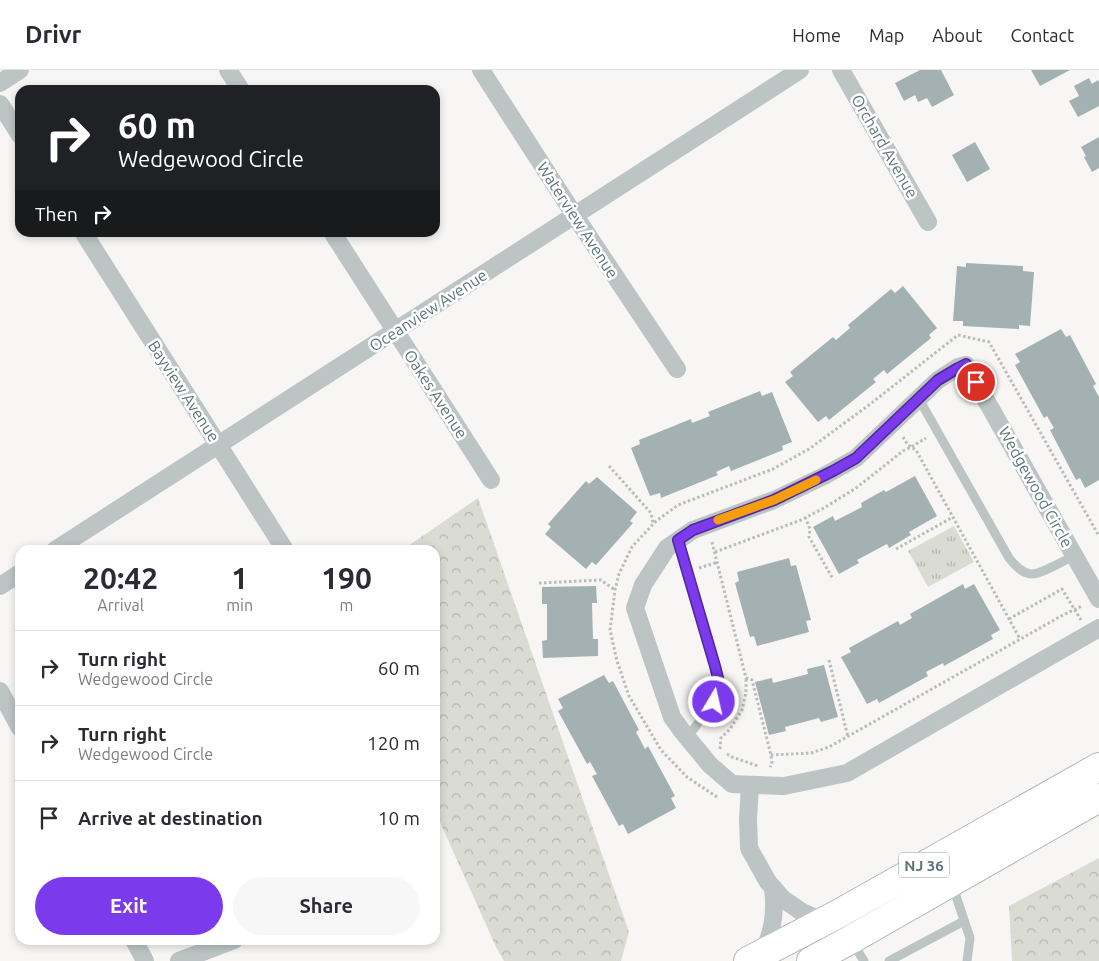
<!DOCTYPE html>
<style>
body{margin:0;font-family:Ubuntu,sans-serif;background:#f7f7f7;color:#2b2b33;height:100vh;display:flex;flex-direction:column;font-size:19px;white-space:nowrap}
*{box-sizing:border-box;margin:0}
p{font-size:16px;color:#7c7c81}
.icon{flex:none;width:28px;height:28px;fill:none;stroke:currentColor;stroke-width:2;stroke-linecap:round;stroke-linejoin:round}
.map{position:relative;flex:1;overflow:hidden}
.panel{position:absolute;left:15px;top:475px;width:425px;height:400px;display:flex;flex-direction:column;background:#fff;border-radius:15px;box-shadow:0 2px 8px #0003}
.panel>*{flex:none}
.hud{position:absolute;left:15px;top:15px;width:425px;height:152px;border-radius:15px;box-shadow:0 2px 8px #0003;background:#202124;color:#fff;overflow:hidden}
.pin{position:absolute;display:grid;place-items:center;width:42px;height:42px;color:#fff;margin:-21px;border:2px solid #fff;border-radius:50%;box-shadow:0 1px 5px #0007}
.me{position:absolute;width:55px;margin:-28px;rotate:9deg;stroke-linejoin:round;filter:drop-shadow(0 0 4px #0008)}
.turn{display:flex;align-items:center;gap:18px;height:105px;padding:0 20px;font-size:22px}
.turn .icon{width:65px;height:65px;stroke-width:2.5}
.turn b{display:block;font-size:35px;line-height:42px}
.then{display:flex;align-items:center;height:48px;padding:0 20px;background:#0003;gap:10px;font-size:19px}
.eta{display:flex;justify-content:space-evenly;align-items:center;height:85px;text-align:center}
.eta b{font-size:30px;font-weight:600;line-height:35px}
.cta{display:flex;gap:10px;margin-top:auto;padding:10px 20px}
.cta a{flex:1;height:58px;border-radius:30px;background:#7c3aed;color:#fff;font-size:20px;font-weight:600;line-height:58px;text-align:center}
.cta a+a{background:#f7f7f7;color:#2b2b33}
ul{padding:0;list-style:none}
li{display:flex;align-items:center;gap:15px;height:75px;padding:0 20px;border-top:1px solid #e1e1e2}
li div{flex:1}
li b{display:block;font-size:19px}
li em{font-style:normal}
header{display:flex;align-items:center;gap:30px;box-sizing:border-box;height:70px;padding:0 25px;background:#fff;border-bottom:1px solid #e1e1e2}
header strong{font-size:24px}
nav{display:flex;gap:28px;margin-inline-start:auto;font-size:18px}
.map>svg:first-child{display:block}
.grass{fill:url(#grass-tufts)}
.forest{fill:url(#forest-crowns)}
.building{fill:#a3b1b2}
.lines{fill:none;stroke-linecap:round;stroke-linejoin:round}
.trunk-casing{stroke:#b0b7b8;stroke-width:30}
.path{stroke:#b7bcbd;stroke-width:3;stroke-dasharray:2.5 2.5;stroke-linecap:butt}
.service{stroke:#bcc4c4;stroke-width:9}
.minor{stroke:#bcc4c4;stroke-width:18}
.trunk{stroke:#fff;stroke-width:28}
.route-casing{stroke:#51269a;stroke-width:12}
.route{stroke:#7c3aed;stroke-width:9}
.slow{stroke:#f59e0b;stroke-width:9}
.labels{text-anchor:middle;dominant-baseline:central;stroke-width:5;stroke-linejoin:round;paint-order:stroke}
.shield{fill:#fff;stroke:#8f9fa0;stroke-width:1}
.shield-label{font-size:15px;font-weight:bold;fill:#5f7678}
.street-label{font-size:16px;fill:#5f7678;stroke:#fff}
</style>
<header>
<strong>Drivr</strong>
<nav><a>Home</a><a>Map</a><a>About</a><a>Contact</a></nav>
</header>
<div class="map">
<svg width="1099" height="891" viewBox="0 0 1099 891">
<defs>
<pattern id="grass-tufts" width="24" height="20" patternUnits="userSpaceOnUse" patternTransform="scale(1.25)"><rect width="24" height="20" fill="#dadcd4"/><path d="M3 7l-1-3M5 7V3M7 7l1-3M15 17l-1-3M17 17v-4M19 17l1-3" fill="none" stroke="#b4b7b1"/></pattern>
<pattern id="forest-crowns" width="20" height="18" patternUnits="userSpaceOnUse" patternTransform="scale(1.25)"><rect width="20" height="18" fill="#dadcd4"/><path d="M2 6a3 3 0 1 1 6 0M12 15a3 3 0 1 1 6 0" fill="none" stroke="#b4b7b1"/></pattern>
</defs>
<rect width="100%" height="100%" fill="#f7f6f4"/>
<path class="grass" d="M954 456 974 492 928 517 908 481Z"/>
<path class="forest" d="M478 428 629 862 621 891H504L496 877 435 741V480H402Z
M1099 788V891H1012L1009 836Z"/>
<path class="building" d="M920 0H941L954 25 932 37 927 28 918 32 915 25 904 31 895 13Z
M1031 0H1070L1040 16Z
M1089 8 1092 14 1098 10 1099 12V36L1078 47 1069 31 1079 26 1074 16Z
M1099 67V98L1092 102 1084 87 1086 86 1081 77Z
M975 72 990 99 967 112 952 85Z
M966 193 1023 196V201L1034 202 1030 256 1019 255V259L963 256V251H953L957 196 966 197Z
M903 216 937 258 929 265 931 268 887 304 884 300 873 309 876 312 829 350 826 346 818 352 785 312 793 306 790 302 833 267 836 270 850 258 848 255 891 219 895 223Z
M1061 259 1066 267 1070 265 1096 314 1093 316 1099 327V410L1085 418 1080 408 1076 410 1050 360 1054 358 1047 346 1044 348 1015 295 1020 292 1015 284Z
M760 321 762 326 772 322 792 372 782 376 783 380 731 401 729 396 716 402 718 405 661 428 660 423 650 426 631 378 640 374 639 370 691 349 692 353 710 346 708 342Z
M915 406 937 446 909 462 911 465 889 478 887 474 857 490 859 493 839 504 813 457 833 446 835 451 862 437 861 433 884 420 886 422Z
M597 407 637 442 630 451 633 453 596 495 592 492 586 499 545 464 551 457 548 454 586 411 589 414Z
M789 488 791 496 796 495 811 550 806 551 809 562 757 576 754 566 750 567 735 513 739 511 737 502Z
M963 514 965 519 974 514 1000 560 991 565 993 569 944 596 943 593 926 602 928 606 879 633 877 629 867 634 841 587 851 582 849 578 898 551 900 555 912 548 910 544Z
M596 516 597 533H592L593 569H598V586L543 588 542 571 547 570V534H542V517Z
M824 595 838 647 821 652 819 648 785 657 786 661 769 665 755 612 772 608 773 613 808 604 807 599Z
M604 605 609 613 613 611 639 660 636 662 645 679 648 676 675 726 671 728 676 738 628 764 623 754 619 756 592 706 597 704 590 692 587 694 558 641 563 638 558 629Z"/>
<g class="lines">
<defs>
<path id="trunk" d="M748 891 838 844 1099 697
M811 891 850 870 1099 728"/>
</defs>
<use href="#trunk" class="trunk-casing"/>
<path class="path" d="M903 367 908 375 916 380 1020 569
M609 396 651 443 653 453
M805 447 810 459 809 467 833 509
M712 472 746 608 752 610 771 685 772 694 770 697
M896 479 953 447
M715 482 801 450 824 438 856 418 903 381 911 377 926 368
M699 498 718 492
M539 513 601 510 615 520
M1009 549 1062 519 1081 550
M829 590 848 667
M720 679 721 668 730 659 742 640 746 623V608
M727 684 732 687 758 696
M771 685 811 683 829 677 1063 545 1082 536
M717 727 687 707 661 680 629 626 617 591 610 560 615 520 619 504 632 477 655 452 678 435 773 399 809 379 869 335 958 265 989 272 1099 466"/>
<path class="service" d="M919 329 1009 488C1014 494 1021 503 1031 504 1040 505 1065 490 1074 486
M678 470 715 596 719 612 714 632 687 668
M952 814 970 868 967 891
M852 872 864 891
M889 891 964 851"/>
<path class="minor" d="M228 0 241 20
M481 0 575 146 677 299
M841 0 928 152
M0 13 20 0
M0 34 20 65
M83 162 285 480
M332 162 491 410
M55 480 800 0
M0 516 20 503
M1099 529 966 295 958 297 938 310 856 388 824 406 774 430 693 460 667 478 643 515 635 538 672 647 682 661 710 695 732 714 784 716 847 703 1099 558
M0 621 20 658
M750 715 748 749 749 778 768 812 783 829 802 842 823 851
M134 870 145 891
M763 883C773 861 776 842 773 819
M179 891 234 870"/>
<use href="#trunk" class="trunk"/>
</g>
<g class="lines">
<defs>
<path id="route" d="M714 632 719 612 715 596 678 470 693 460 774 430 833 401 856 388 938 310 958 298 966 294 976 312"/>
</defs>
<use href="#route" class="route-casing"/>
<use href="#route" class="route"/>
<path class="slow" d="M718 450 774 430 816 410"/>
</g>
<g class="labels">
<rect class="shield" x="899" y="782.5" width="50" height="25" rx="4"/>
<g class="shield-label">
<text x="924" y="795">NJ 36</text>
</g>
<g class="street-label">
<text transform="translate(885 76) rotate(60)">Orchard Avenue</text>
<text transform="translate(578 150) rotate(57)">Waterview Avenue</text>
<text transform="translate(428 240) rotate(-33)">Oceanview Avenue</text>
<text transform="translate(184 321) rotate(57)">Bayview Avenue</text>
<text transform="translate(436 324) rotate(57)">Oakes Avenue</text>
<text transform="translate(1036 417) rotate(61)">Wedgewood Circle</text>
</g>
</g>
</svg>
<div class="pin" style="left:976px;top:312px;background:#d93025"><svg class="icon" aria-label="arrive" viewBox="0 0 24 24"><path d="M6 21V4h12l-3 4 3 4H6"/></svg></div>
<svg class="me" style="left:714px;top:632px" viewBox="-20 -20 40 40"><circle r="17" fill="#7c3aed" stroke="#fff" stroke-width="3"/><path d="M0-11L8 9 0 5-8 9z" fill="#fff"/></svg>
<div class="hud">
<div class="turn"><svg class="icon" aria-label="right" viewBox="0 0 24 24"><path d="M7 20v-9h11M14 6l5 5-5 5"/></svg><div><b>60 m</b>Wedgewood Circle</div></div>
<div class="then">Then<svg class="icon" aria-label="right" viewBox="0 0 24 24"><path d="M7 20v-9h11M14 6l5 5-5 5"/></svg></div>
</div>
<section class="panel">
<div class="eta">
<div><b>20:42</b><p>Arrival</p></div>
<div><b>1</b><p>min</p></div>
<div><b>190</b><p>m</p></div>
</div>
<ul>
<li><svg class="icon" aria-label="right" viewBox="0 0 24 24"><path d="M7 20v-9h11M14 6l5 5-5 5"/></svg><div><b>Turn right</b><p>Wedgewood Circle</p></div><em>60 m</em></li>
<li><svg class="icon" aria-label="right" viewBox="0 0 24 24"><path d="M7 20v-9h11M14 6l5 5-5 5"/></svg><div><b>Turn right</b><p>Wedgewood Circle</p></div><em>120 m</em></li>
<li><svg class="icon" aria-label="arrive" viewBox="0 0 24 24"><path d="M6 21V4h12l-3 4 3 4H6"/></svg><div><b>Arrive at destination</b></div><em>10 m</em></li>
</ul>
<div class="cta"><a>Exit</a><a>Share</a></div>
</section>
</div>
